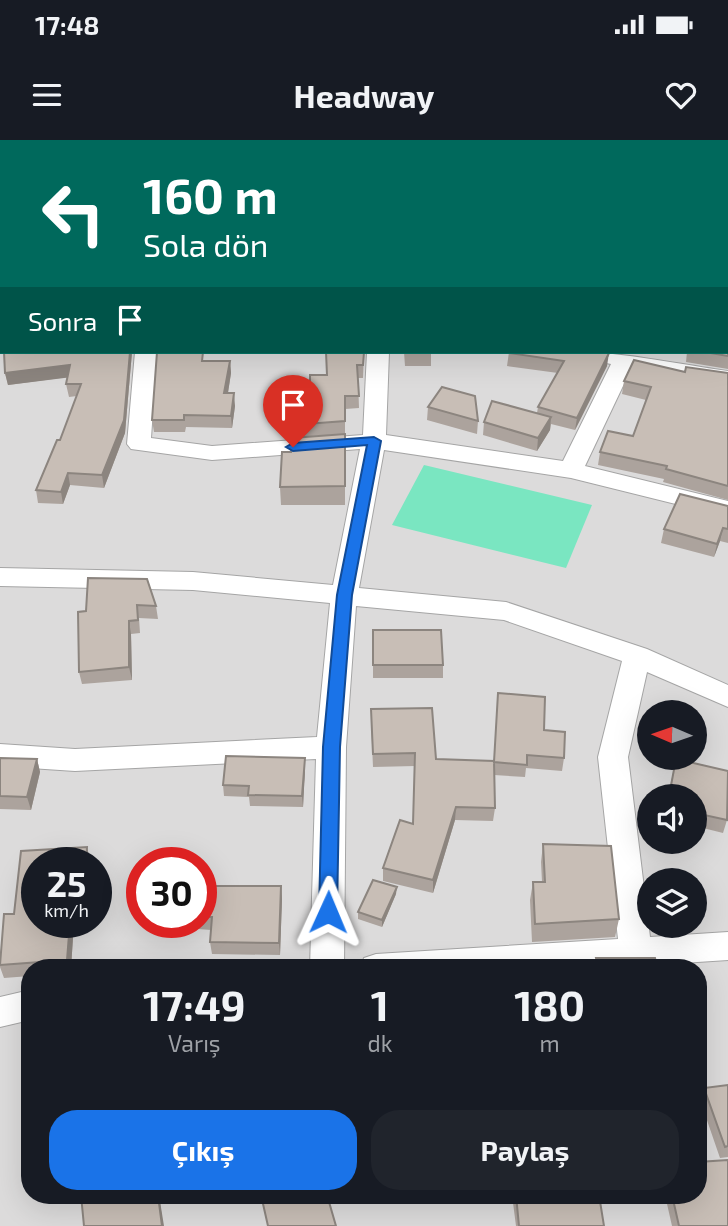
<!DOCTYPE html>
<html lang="tr">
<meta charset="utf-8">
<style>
body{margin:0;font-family:"Exo 2",sans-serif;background:#20242c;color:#f1f3f6;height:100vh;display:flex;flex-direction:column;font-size:26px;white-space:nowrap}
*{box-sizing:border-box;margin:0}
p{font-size:23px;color:#9ea1a6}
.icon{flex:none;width:38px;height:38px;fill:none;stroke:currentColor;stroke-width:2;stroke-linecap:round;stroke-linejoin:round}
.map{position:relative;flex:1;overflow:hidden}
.sheet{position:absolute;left:21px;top:819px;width:686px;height:245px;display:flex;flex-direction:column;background:#171b24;border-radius:28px;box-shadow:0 7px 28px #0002}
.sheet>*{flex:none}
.hud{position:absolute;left:0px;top:0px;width:728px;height:214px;box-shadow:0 7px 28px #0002;background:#00695c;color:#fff;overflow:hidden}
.needle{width:46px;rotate:272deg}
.controls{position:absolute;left:637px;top:560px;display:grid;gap:14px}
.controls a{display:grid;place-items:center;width:70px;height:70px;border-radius:50%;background:#171b24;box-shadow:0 7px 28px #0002;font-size:35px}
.speed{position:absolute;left:21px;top:707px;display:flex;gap:14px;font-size:35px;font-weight:700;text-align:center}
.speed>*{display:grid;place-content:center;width:91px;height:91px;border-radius:50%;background:#171b24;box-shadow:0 7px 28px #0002;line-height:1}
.speed small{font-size:18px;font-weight:400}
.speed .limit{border:10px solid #d22;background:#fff;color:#111}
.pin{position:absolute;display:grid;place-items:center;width:60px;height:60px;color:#fff;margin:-72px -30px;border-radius:50% 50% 50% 0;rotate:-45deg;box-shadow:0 0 7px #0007}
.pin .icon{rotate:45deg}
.me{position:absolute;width:77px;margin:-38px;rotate:1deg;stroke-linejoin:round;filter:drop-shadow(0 0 5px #0008)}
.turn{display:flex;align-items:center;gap:24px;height:147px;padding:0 28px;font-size:32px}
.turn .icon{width:91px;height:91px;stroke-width:2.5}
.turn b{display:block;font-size:49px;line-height:60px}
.then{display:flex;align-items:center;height:66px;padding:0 28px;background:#0003;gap:14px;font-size:26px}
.eta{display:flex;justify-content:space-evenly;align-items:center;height:119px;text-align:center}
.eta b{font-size:42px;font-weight:700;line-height:49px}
.primary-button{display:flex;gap:14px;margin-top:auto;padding:14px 28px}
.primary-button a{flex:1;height:80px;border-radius:28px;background:#1a73e8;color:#fff;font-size:28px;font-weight:700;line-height:80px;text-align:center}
.primary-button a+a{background:#20242c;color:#f1f3f6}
.status{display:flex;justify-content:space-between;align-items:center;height:49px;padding:0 35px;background:#171b24;direction:ltr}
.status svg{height:19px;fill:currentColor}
header{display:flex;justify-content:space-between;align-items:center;height:91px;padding:0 28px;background:#171b24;font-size:32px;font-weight:700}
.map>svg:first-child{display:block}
.residential{fill:#dcdbdb;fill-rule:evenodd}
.pitch{fill:#7ae6c1}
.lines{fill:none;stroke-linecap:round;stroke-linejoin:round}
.street-casing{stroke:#a5a5a5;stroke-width:2}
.street{fill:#fff;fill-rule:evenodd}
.wall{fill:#aca39d}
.shaded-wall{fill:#8c857f}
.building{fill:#c8beb6;stroke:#8c857f;stroke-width:2}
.route{fill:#1a73e8;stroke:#114b97;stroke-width:2}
</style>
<div class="status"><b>17:48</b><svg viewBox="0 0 49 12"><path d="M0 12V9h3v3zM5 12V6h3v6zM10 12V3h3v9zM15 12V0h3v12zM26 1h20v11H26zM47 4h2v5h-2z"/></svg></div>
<header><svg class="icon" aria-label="menu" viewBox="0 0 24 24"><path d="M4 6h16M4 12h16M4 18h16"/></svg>Headway<svg class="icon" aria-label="heart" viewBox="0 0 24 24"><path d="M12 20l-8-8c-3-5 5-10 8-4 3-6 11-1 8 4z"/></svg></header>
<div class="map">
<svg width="728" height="1086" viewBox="0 0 728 1086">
<rect width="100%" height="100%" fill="#f0ece3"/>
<path class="residential" d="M0 0H728V1086H0ZM2 2H726V212H2ZM649 572H695V618H649ZM649 656H695V702H649ZM37 723H96V782H37ZM142 723H201V782H142ZM649 740H695V786H649ZM30 828H698V1055H30Z"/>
<path class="pitch" d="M424 325 592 365 566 428 392 385Z"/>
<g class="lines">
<defs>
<path id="street" d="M118 0H163L164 2H119Z
M283 0H301L282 2Z
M402 0H420L401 2Z
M585 0H603L584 2Z
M0 34H2V46H0Z
M0 96H2V108H0Z
M0 189H2V203H0Z
M135 212H157L151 298 212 306 363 295 367 212H389L386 295 563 321 611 224 577 217 574 212C626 212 676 224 728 231V245L631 229 585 326 728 361V377L571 338 384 310 359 448 506 462 647 509 728 545V567L647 532 628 617 650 797 728 792V820L606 828H360L364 818 376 814 618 799 598 617 622 521 504 480 356 466 346 607 344 828H310L316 619 75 631 0 626V604L75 609 317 597 330 463 193 450 0 446V428L193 432 333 445 360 309 212 320 131 309 127 304Z
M30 850V880L0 887V857Z"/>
</defs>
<use href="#street" class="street-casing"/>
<use href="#street" class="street"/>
</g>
<path class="wall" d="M0 0 2 2V32H0Z
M0 127H2V177H0Z
M728 178V229L686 222 687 212H726Z
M132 212 125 293 104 348 70 345 63 364 38 363 36 350 60 300 77 256 69 257 66 244 68 237 8 245 5 233Z
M364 212 363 238H358L359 268 345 269V294L294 297 293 285 310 246Z
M404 212H447H431V226H405Z
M509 212 607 226 575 290 551 284 550 290 537 311 483 295 484 282 537 273 538 267 558 233 507 226Z
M204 221H230L231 233 228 253 235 266 232 288 186 287 185 292H154L152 280Z
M685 232 728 233V360L663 342 664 339 598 325 600 312 633 296 646 260 622 254 624 241Z
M428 267 478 281 477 294 427 280Z
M345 294V365H281L280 347 291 312Z
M728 366V403L720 401 714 417 661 403 664 389Z
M88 438 156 466 158 479 139 478 140 493 131 494 132 540 82 544 79 532 86 471Z
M373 490 443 525V538H373Z
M497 566 544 590 564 618 562 631 526 628 525 637 494 635 495 668 493 681 455 680 433 753 383 741V728L413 684 415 626 373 627 371 582 436 619 494 622Z
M0 618 37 619 40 632 31 670 0 669Z
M676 619 727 680 723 693 695 686V656H668Z
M305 629 303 667 250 666 249 657 224 656 223 645Z
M543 704 619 779 615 797 532 802 530 760 533 742H542L541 722Z
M87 707 90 723H37V782H74L71 828H30V836L4 838 0 827V820L4 774H14L21 711Z
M201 746H281L282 759 280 815 212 814 210 802 211 790 198 789 196 782H201Z
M396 754 382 787 358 779V772Z
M728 945V1017L720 1018 700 960 704 948Z
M512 1055H599L604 1086H516Z
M665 1055H698L728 1086H672Z"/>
<path class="shaded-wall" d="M726 102H728V117H726Z
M130 212H132L125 293 104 348 102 335Z
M609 213 607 226 575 290 577 278Z
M230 221 231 233 226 265 224 253Z
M70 225 72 237 8 245 5 233Z
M234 253 235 266 232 288 231 276Z
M551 277 550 290 537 311 538 298Z
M68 333 70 345 63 364 61 352Z
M723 388 720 401 714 417 717 404Z
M129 481 131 494 132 540 129 527Z
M305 618V629L303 667 302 656Z
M37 619 40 632 31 670 27 657Z
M456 667 455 680 433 753V740Z
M87 707 90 720V723H86Z
M281 746 282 759 280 815 279 803Z
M397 747 396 754 382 787V780Z
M70 782H74L71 828H70L67 820Z
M158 1055H159L164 1086H162Z"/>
<path class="building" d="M0 0H133L132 2H2V21H0Z
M174 0H257L256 2H174Z
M613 0H702L701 2H612Z
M726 17 728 18V102H726Z
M0 127H2V165H0Z
M726 177 728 178V216L705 212H726Z
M4 212H130L124 280 102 335 68 333 61 352 36 350 57 300H60L81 244H66L70 225 5 233Z
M157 212H203L202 221H230L224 253H234L231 276 184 275V280H152Z
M326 212H364L363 225H357L359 256H345V281L293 285 294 262H304V246H310V235H327Z
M509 212H601L609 213 577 278 538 267 564 221 509 213Z
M634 220 685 232 686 227 728 233V346L666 329 667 326 600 312 608 291 633 296 651 247 624 241Z
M442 247 475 256 478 281 428 267Z
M492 261 551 277 538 298 484 282Z
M345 294V346L280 347 282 312H291L292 298Z
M680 354 728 366V389L723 388 717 404 664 389Z
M88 438 147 439 156 466 137 465 138 480 129 481V527L79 532 78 472 86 471Z
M373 490H441L443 525H373Z
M498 553 545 557 544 590 565 592 564 618 527 615V625L494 622Z
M432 568 436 619 494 621 495 668 456 667 433 740 383 728 400 680 413 684 415 613 373 614 371 569Z
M226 616 305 618 302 656 248 655 249 646 223 645Z
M0 618 37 619 27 657 0 656Z
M676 619 728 631 727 680 695 673V656H669Z
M543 704 611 706 619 779 535 784 533 742H545Z
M87 707 86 723H37V782H70L67 820 0 825 4 774H14L21 711Z
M373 740 397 747 382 780 358 772Z
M201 746H281L279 803 210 802 212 777H201Z
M596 818H655L657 828H598Z
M728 945V1006L725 1007 704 948Z
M728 1020V1086H679L672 1055H698V1022Z
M81 1055H158L162 1086H84Z
M261 1055H327L336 1086H268Z
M516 1055H599L604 1086H519Z"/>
<path class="route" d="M374 297 381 301 352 455 340 607 337 772 335 778 328 780 322 778 319 772 323 607 337 455 367 305 293 311 286 307 293 303Z"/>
</svg>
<div class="controls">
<a><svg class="needle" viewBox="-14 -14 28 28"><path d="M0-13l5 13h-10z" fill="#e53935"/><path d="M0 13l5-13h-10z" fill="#9ea1a6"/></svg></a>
<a><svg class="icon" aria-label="sound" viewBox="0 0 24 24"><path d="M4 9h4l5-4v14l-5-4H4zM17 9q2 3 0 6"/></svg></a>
<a><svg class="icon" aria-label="layers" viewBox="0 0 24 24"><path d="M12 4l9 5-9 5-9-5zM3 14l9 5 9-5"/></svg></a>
</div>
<div class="speed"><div>25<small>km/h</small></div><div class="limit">30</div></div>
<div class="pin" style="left:293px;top:307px;background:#d93025"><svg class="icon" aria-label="arrive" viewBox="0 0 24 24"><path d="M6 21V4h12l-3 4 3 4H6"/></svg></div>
<svg class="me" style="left:328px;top:772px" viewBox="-20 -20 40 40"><path d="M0-17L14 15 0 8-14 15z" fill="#1a73e8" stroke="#fff" stroke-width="4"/></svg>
<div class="hud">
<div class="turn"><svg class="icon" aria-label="left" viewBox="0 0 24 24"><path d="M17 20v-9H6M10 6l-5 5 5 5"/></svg><div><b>160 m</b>Sola dön</div></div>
<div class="then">Sonra<svg class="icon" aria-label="arrive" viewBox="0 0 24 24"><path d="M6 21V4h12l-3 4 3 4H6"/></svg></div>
</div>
<section class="sheet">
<div class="eta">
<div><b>17:49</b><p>Varış</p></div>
<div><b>1</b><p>dk</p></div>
<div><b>180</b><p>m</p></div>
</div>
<div class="primary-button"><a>Çıkış</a><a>Paylaş</a></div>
</section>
</div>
